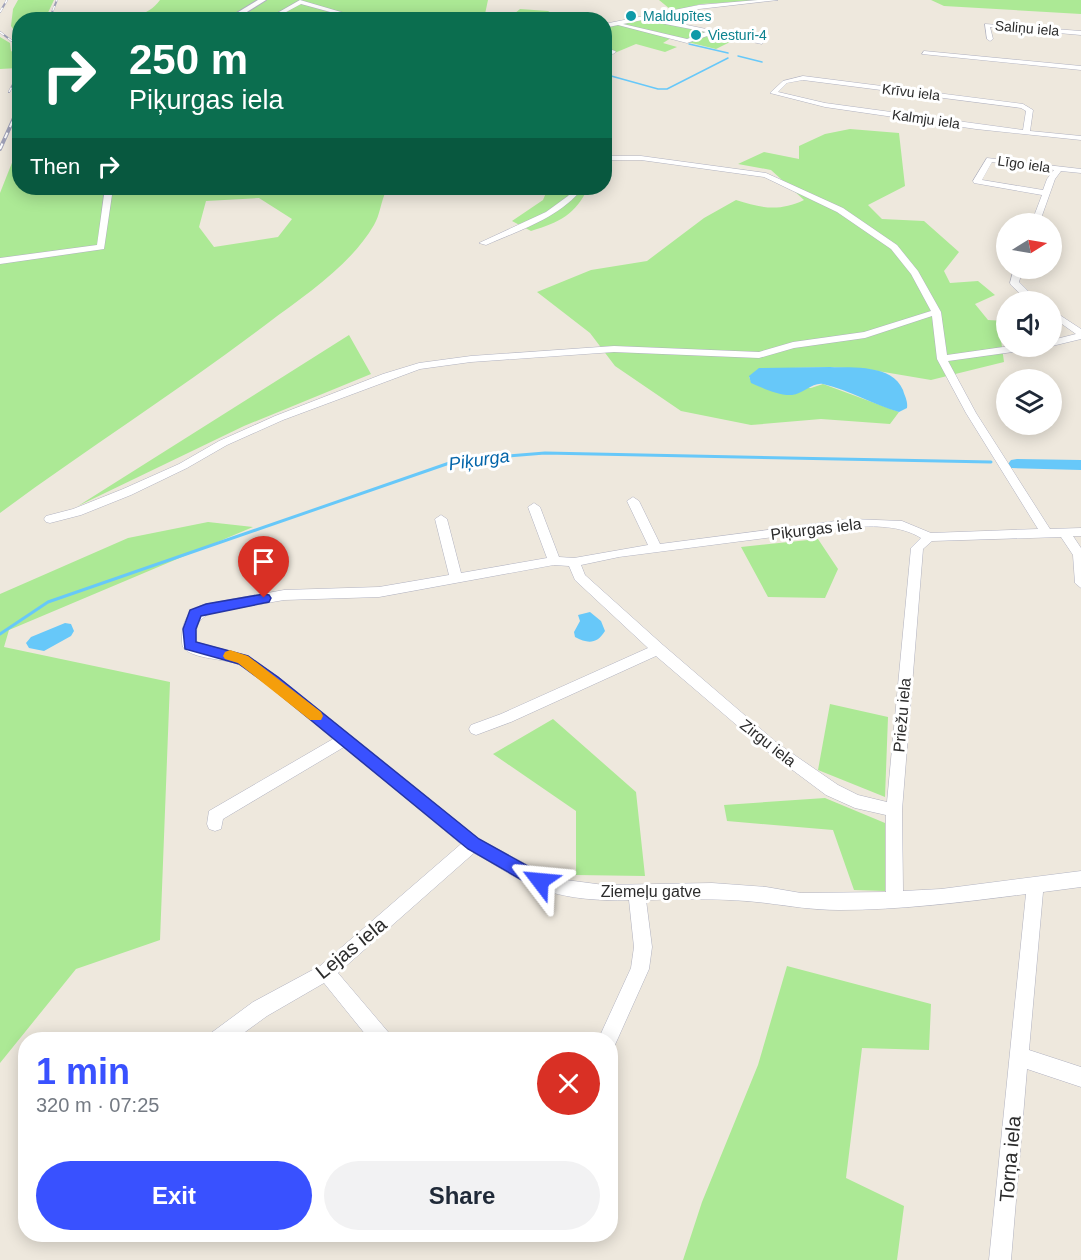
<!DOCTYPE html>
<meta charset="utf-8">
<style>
body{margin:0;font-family:Arial,sans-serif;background:#f2f2f3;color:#1f2937;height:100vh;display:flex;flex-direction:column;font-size:22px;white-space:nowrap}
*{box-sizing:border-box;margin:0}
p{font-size:20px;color:#747a83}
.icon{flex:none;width:33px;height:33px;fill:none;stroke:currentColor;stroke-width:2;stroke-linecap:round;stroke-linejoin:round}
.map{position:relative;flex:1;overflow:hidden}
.drawer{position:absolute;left:18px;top:1032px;width:600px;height:210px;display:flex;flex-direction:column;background:#fff;border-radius:24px;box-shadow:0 3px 15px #0003}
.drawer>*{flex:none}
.banner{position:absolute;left:12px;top:12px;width:600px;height:183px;border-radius:24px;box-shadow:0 3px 15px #0003;background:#0b6e4f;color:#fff;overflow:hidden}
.needle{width:39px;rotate:79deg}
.tools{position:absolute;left:996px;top:213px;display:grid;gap:12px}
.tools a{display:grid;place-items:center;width:66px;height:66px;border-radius:50%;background:#fff;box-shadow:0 3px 15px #0003;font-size:30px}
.pin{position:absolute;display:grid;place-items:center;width:51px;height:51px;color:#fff;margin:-62px -26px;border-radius:50% 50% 50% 0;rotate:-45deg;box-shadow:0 0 6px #0007}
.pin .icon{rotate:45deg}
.me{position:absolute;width:66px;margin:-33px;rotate:299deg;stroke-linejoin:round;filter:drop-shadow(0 0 4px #0008)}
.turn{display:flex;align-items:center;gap:21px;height:126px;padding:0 18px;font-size:27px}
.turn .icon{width:78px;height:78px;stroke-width:2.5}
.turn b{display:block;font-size:42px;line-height:51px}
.then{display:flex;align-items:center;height:57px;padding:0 18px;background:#0003;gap:12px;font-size:22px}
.round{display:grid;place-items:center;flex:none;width:63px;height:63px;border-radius:32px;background:#f2f2f3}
.head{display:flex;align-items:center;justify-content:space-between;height:102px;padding:0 18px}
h1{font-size:36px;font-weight:600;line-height:45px;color:#3951ff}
.primary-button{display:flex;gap:12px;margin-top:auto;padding:12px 18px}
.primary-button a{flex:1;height:69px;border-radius:36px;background:#3951ff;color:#fff;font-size:24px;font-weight:600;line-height:69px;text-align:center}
.primary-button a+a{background:#f2f2f3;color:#1f2937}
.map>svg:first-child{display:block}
.green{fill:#ace995;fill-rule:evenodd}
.water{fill:#67c8f9}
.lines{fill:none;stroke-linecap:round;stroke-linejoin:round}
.stream-far1{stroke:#67c8f9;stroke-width:1.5}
.stream{stroke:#67c8f9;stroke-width:3}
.river{fill:#67c8f9;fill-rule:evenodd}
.minor-casing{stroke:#b1b2c0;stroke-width:1}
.tertiary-casing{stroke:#b1b2c0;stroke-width:2}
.minor{fill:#fff;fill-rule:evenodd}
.tertiary{fill:#fff;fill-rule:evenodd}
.rail-far1-casing{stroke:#9fa1b8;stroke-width:2}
.rail-casing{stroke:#9fa1b8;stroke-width:4}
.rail-far1{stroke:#fff;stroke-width:1.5;stroke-dasharray:5;stroke-linecap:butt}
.rail{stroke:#fff;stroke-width:2;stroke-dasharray:6;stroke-linecap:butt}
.route{fill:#3951ff;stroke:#2535a6;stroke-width:1.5}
.slow{fill:#f59e0b}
.culture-dot{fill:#0f9aa8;stroke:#fff;stroke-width:2}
.labels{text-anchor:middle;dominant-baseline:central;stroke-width:6;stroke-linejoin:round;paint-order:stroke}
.far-culture-label{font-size:14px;fill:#0d838f;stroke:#fff;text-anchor:start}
.far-street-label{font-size:14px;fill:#2c2c2c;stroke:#fff}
.street-label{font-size:16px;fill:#2c2c2c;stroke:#fff}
.water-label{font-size:18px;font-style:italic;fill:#0264a9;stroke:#fff}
.near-street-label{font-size:20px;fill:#2c2c2c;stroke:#fff}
</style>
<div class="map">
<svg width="1081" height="1260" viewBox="0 0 1081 1260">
<rect width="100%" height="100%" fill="#eee8dd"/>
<path class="green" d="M18 0H54L45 19 20 20 19 38 11 26 13 9Z
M160 0H488L485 14 482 16 501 19 62 20C92 16 139 29 160 0Z
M659 0H773L701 4 677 10 670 9Z
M931 0H1081V14L944 6Z
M520 9 548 11 558 17 578 19H508Z
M646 17 740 37 716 49 671 38 663 43 677 47 665 52 636 44 605 57V26Z
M0 37 10 43 11 51 19 55 18 68 0 69Z
M850 129 899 133 905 186 868 205 882 219 924 221 959 252 944 271 950 283 978 281 995 295 975 304 988 320 1006 321V340H1001L1004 362 931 380 866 369 830 367 791 368 749 377 752 383 811 388 823 384 899 412 890 424 821 419 751 425 681 411 615 366 590 333 537 292 591 270 647 261 704 218 736 200C761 208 779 212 804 200L771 170 738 164 764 152 799 159V146L825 134Z
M19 145 20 188H383L386 191C381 201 380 215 374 225 350 266 305 295 268 323 180 390 88 448 0 513V193ZM259 198 292 219 278 237 214 247 199 227 206 201Z
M548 188H588C575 215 560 222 531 231L512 221 543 200Z
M349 335 371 374 244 426 78 506Z
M208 522 253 527 9 630 4 647 170 682 160 940 76 969 0 1063V594L128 538Z
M818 539 838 569 825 598 768 597 741 547Z
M830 704 888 717 885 797 818 770Z
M553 719 636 792 645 876 576 875V811L493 754Z
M825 798 885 823V891L854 890 833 830 727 821 724 805Z
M787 966 931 1004 929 1050 862 1048 846 1178 904 1206 897 1260H683L702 1202 758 1065Z"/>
<path class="water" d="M830 367C853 368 892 364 903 390 905 397 908 401 907 408L899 412C874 405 850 390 823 384 813 382 803 394 792 395 779 396 763 388 751 383L749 376 759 368Z
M590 612 601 621 605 631C597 644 588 644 575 637L574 632 580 621 578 615Z
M65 623 71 624 74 631 71 636 44 651 29 648 26 643 31 637Z"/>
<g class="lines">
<path class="stream-far1" d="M689 44 728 53
M738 56 762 62
M604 74 658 89H667L728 58"/>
<path class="stream" d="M0 634 48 602 458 460 545 453 991 462"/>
<path class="river" d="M1017 459 1081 460V470L1011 468 1008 464 1011 460Z"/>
<defs>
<path id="minor" d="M300 0 365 19V20H355L337 14 335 17 265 20ZM301 4 334 13 277 17Z
M758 0H778L699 9 653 18 764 41 762 44 713 34 687 43 618 25 604 28V24L699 5ZM647 19 650 21 706 32 687 39 623 24Z
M985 24 1081 31V35L990 27 993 39 990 41 987 39Z
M604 47 615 51 616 52 613 54 604 51Z
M924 51 1081 66V70L922 54Z
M803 76 1023 104 1033 110 1030 131 1081 136V140L976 129 825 107 770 93 783 81ZM803 80 1021 108 1026 111 1023 130 825 103 778 92 787 83Z
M604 156H641L766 173 843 208 897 245 918 271 941 312 947 355 1010 346H1040L1035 349 948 361 976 413 1050 529 1081 528V536H1073L1081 548V588L1075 583 1073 555 1061 537 932 541 923 549 902 810 903 891 941 889 1081 871V887L1043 892 1029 1050 1081 1067V1087L1027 1069 1011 1260H989L1026 894C964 902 901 910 839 910 813 910 790 906 766 903 726 898 686 899 646 900L652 947 649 969 614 1047 610 1048V1040H598L631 968 634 947 629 900C599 901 565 899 536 887 515 879 495 864 474 853L338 973 389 1033 391 1040H370L324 983 267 1016 234 1040H209L211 1033 253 1002 320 966 461 844 344 747 223 819 221 829 215 831 209 829 207 824 209 811 333 739C308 718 268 679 240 665 226 658 192 660 183 647 182 645 182 641 182 638 182 621 189 609 206 604L284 590 379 587 449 575 435 519 441 515 447 519 461 573 547 558 528 507 534 503 540 507 559 557 574 558 648 545 627 501 633 497 639 501 660 544 851 519 902 521 931 533 1038 529 966 413 937 359 932 316 865 338 794 348 759 358 614 352 471 362 420 369 283 420 227 445 187 468 131 495 81 515 50 523 46 522 44 519 46 516 73 509 123 489 179 464 219 441 275 416 383 374 419 363 471 356 614 346 759 352 793 342 864 332 931 311 911 274 891 249 837 212 764 177 641 160H604ZM851 527C875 526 900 525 921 538L911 548 887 802 858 795 838 785 777 743 663 645 585 575 581 565 619 557ZM554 565 569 566 575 580 648 648 501 714 471 725 469 729 471 733 476 735 511 722 656 656 767 751 826 795 855 808 886 815V892L801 893 766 887 712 883 604 885 566 880 544 874 479 839 278 677 248 656 196 642 197 623 209 613 284 600 379 597Z
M987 158 1081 169V173L1061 171 1055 179 1039 224H1031L1042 195 974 183 973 181ZM992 162 1054 170 1047 179 1043 190 982 180Z
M105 188H113L104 249 0 264V258L97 245Z
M575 188H583C559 218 520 230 486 245L479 243 546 212 568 196Z
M1014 268H1023L1019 282 1039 302H1029L1011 285 1010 283Z
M1052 310 1081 329V339L1052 346V340L1076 334 1052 317Z"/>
<path id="tertiary" d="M258 0H266L234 20H225Z"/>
</defs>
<use href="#minor" class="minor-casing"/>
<use href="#tertiary" class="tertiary-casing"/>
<use href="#minor" class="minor"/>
<use href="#tertiary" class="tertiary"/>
<defs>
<path id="rail-far1" d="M0 12 7 0
M49 20 57 0
M0 32 20 47
M9 92 20 71
M18 109 20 104"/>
<path id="rail" d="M0 149 19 107"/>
</defs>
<use href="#rail-far1" class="rail-far1-casing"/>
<use href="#rail" class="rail-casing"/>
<use href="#rail-far1" class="rail-far1"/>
<use href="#rail" class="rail"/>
</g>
<path class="route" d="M264 594 269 595 271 598 269 602 201 616 196 629V642L248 656 278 677 479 839 546 876 548 881 546 887 540 889 534 887 468 849 268 685 239 664 185 649 183 629 190 610 206 604Z"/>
<path class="slow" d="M230 650 248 656 321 712 323 716 321 720H310L238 663 225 659 223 656 225 652Z"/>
<g class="culture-dot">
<circle cx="631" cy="16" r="6"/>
<circle cx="696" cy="35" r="6"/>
</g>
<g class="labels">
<g class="far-culture-label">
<text x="643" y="16">Maldupītes</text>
<text x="708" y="35">Viesturi-4</text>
</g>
<g class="far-street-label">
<text transform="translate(1027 28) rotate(5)">Saliņu iela</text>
<text transform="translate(911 92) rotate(7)">Krīvu iela</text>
<text transform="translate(926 119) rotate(8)">Kalmju iela</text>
<text transform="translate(1024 164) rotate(8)">Līgo iela</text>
</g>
<g class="street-label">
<text transform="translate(816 529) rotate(-7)">Piķurgas iela</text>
<text transform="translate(902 715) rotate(-85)">Priežu iela</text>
<text transform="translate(768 743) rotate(38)">Zirgu iela</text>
<text x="651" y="891">Ziemeļu gatve</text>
</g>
<g class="water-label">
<text transform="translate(479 460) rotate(-8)">Piķurga</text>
</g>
<g class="near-street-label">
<text transform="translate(351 948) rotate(-39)">Lejas iela</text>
<text transform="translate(1010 1159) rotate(-85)">Torņa iela</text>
</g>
</g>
</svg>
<div class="tools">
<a><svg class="needle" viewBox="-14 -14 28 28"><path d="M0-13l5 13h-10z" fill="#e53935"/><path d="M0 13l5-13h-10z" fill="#747a83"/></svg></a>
<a><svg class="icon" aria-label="sound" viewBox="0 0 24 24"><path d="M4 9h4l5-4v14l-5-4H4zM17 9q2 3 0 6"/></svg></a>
<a><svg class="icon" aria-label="layers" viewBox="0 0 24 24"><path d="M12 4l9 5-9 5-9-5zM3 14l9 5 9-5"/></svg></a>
</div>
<div class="pin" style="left:264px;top:598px;background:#d93025"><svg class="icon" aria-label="arrive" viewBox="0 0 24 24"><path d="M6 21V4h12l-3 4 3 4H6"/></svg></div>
<svg class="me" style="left:540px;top:881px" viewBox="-20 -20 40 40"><path d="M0-17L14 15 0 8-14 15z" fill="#3951ff" stroke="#fff" stroke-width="4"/></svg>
<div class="banner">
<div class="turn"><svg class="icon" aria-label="right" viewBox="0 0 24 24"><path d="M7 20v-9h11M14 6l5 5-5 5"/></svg><div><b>250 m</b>Piķurgas iela</div></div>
<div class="then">Then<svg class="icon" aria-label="right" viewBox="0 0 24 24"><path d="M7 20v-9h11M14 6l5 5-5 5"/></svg></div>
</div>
<section class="drawer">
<div class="head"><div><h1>1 min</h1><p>320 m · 07:25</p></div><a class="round" style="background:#d93025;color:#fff"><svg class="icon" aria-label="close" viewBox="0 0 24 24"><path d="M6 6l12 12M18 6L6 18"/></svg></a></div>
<div class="primary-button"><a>Exit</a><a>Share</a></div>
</section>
</div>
